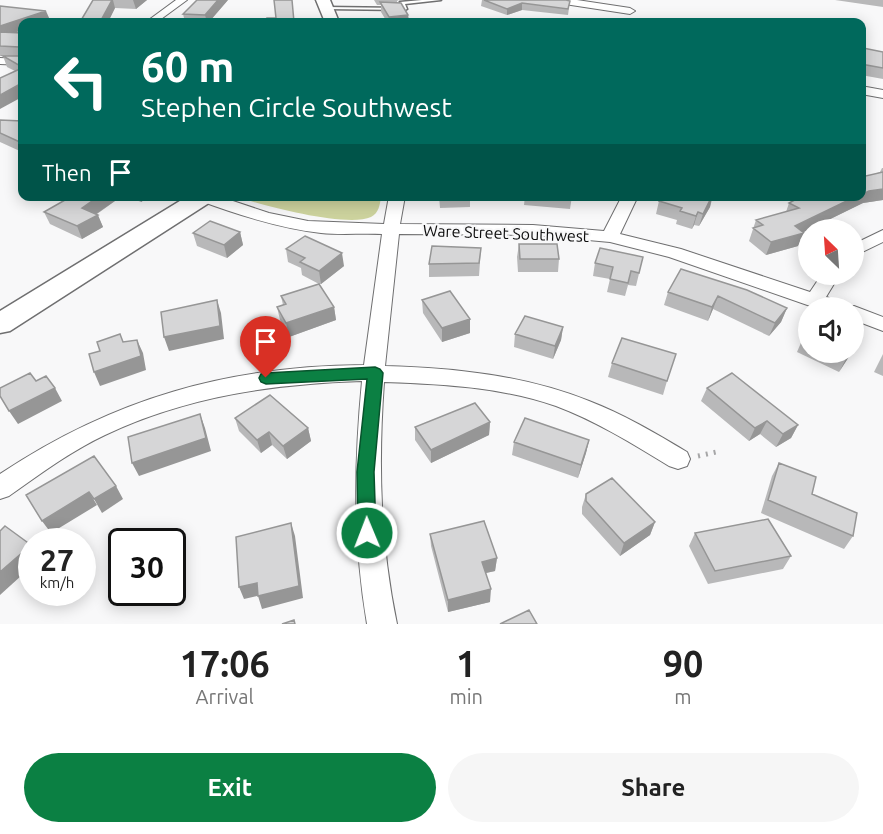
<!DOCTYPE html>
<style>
body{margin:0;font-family:Ubuntu,sans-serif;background:#f6f6f6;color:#222;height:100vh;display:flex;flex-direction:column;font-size:22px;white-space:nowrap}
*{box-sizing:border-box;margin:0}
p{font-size:20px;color:#767676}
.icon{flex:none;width:33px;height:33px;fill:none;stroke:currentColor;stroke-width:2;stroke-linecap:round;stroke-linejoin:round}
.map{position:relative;height:624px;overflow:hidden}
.details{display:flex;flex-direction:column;background:#fff;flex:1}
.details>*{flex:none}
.top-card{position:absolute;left:18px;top:18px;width:848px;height:183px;border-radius:12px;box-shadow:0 3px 15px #0003;background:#00695c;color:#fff;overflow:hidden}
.needle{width:39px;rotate:335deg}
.controls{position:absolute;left:798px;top:219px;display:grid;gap:12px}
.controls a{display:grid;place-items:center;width:66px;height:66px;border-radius:50%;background:#fff;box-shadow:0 3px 15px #0003;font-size:30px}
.speed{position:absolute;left:18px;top:528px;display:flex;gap:12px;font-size:30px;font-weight:700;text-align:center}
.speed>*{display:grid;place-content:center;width:78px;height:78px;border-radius:50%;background:#fff;box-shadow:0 3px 15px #0003;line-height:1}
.speed small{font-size:15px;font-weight:400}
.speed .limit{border:3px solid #111;border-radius:9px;background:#fff;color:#111}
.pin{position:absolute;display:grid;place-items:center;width:51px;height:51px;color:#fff;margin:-62px -26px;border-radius:50% 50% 50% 0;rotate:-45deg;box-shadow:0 0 6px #0007}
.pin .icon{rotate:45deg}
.me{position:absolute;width:66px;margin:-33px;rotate:359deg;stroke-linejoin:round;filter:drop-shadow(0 0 4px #0008)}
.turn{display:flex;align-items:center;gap:21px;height:126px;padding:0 24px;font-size:27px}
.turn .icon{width:78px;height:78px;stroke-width:2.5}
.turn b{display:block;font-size:42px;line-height:51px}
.then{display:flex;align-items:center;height:57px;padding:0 24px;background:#0003;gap:12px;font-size:22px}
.eta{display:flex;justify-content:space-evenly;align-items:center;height:102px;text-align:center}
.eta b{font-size:36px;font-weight:700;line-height:42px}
.primary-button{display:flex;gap:12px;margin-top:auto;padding:12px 24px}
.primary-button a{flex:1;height:69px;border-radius:36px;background:#0b8043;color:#fff;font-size:24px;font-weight:700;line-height:69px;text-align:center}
.primary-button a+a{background:#f6f6f6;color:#222}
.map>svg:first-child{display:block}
.green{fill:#cdd39e}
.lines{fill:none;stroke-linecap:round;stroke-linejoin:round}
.lane-casing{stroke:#6f6f70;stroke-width:3}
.street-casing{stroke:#6f6f70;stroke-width:2}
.secondary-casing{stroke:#6f6f70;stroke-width:3}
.path-far1{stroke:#a6a6a7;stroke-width:2;stroke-dasharray:1 2;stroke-linecap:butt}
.path{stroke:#a6a6a7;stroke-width:5;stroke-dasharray:2 6;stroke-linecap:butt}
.lane{fill:#fff;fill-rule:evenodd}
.street{fill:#fff;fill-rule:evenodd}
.secondary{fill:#fff;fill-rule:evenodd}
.wall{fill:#b8b8b9}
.shaded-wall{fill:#969696}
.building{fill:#d6d6d7;stroke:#969696;stroke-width:1.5}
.route{fill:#0b8043;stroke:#07532c;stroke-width:1.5}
.labels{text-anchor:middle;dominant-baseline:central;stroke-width:4.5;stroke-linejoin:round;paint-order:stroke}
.street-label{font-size:16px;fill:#0d0d0d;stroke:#f8f8f9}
</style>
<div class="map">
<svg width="883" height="624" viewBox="0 0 883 624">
<rect width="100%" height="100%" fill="#f8f8f9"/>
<path class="green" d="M238 197 381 196V197C380 204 379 213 371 217 348 228 263 206 238 197Z"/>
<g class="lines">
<defs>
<path id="lane" d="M422 0H441L405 4 407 9 405 10 326 9 324 8 326 7 402 8 400 2Z"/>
<path id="street" d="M176 0H187L157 22H146Z
M553 0H577L630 8 635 11 630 14 558 3Z
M0 58 22 59V65L0 64Z
M861 86 883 90V98L861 94Z
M218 196 269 213 308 221 384 224 389 196H405L400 224 533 225 604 231 622 196H638L620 234 681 249 810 292 822 274H840L826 297 845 303 847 308H816L669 257 610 242 533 235 399 234 385 366C455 368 523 375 589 401 623 414 655 433 687 452L690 459 687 466 678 469 669 466C633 444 596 421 556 406 501 387 442 384 384 382 378 466 380 541 397 624H367C353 541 354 465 362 381 273 384 187 396 105 435 71 451 40 474 9 496L0 499V474C114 398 228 366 364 365L382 234C362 233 341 235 321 233 279 228 238 215 198 200L196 197Z
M883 230V242L854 256V244Z
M854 306 883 317V331L854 320V308H850Z"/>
<path id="secondary" d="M316 0H330L339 22H325Z
M188 196H215L212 201 10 331 0 333V311Z"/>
</defs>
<use href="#lane" class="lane-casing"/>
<use href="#street" class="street-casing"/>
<use href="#secondary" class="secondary-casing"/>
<path class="path-far1" d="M449 22H469"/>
<path class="path" d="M698 456 721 451"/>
<use href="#lane" class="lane"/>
<use href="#street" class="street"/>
<use href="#secondary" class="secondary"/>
</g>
<path class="wall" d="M93 0H147L136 9 115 8 108 22H80Z
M228 0 209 22H185L183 14Z
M374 0H399L397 1V3L408 15 409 22H387L381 12V5H377Z
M482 0H566L569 8 568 15 522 10 507 15 481 6Z
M835 0H883V7Z
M0 6 50 20 22 22V30L14 33H22V97L15 71 7 67 3 56H4H0Z
M863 48 883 52V79L861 75V54Z
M0 120 22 121V152L0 142Z
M882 168H883V200L863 203 803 232 798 246 766 255 749 241 756 220 786 212 789 203 880 172Z
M72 196H122L97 214 103 227 82 239 50 224 44 212Z
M126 196H150L141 202Z
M439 196H470V207L440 208Z
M525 196H572L570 209 524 205Z
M662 196H713L710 207 699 226 694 225 692 229 676 224 677 220 656 214 659 201Z
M240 232 243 245 227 258 197 246 193 233Z
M519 244 559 259 558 272H518L517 257Z
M481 248 479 276 429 277V264Z
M286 249 344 266 321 284H319L334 307 336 320 289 337 280 320 277 307 283 305 281 296 319 284 302 275 301 268 288 262Z
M643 257 636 286 628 285 625 296 607 292 610 279 593 276 595 263Z
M681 269 787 308 781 322 769 336 713 309 708 321 664 305 668 292Z
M422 300 470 319V333L442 342 423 313Z
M563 327 561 340 553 359 514 347 515 334Z
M808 332V352H852L839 372 797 352 803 338Z
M883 354V376L874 372Z
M612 363 667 381 663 395 608 377Z
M707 388 798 425 791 438 776 447 760 434 749 441 701 401Z
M235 418 308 428 311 441 287 459 272 445 261 453 239 431Z
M490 422 489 435 431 463 415 440V427Z
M589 440 586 453 578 478 512 455 514 442Z
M779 463 853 536 844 549 761 513 772 476Z
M586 494 655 522 650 535 620 556 582 514V507Z
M695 533 791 556 783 569 708 584 689 546Z
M430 534 497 558 495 571 486 573 490 602 448 612 431 546Z"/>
<path class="shaded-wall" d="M112 0H113L115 8 108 22H100Z
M133 0H147L136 9Z
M218 0H228L209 22H207L205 15Z
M522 3V10L507 15V9Z
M46 11 50 20 44 22H22V30L0 38V26Z
M408 15 409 22H389V17Z
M22 83V97L0 109V95Z
M883 189V200L863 203 802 233H804L798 246 766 255 771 242 795 226 857 196H861V195L869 191Z
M99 196H122L89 219 98 215 103 227 82 239 77 226 82 208Z
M139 196H150L141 202Z
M712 196 710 207 699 226 703 214Z
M698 212 694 225 692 229 696 216Z
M240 232 243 245 227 258 224 245Z
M342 253 344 266 321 284 319 271Z
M718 296 713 309 708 321 712 307Z
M217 300 221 313 224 339 169 351 164 337Z
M334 307 336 320 289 337 286 323Z
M787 308 781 322 769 336 775 323Z
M470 319V333L442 342V328Z
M563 327 561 340 553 359 555 346Z
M137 340 143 353 146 370 100 386 94 372Z
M850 352H852L839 372 846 359Z
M55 388 62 401 18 424 9 411Z
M200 414 205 428 211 451 139 476 132 463Z
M767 421 760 434 749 441 755 428Z
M490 422 489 435 431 463V450Z
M798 425 791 438 776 447 783 434Z
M308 428 311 441 287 459 283 446Z
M269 432 272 445 261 453 257 440Z
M589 440 586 453 578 478 581 465Z
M116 486 123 499 102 513 94 499Z
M89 492 97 505 51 533 42 521Z
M655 522 650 535 620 556 624 543Z
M291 523 295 536 303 598 262 609 258 596Z
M31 545 32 566 0 595V572Z
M497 558 495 571 481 574 482 562Z
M257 583 261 595 244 599 239 587Z
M491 589 490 602 448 612V600Z"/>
<path class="building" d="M93 0H112L100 22H80Z
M197 0H218L205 15 183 14Z
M274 0H292L294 22H267V18H276Z
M484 0H566L570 1 568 9 522 3 507 9Z
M380 2 401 3 408 15 389 17Z
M0 6 46 11 0 26Z
M0 32 22 33V67L3 56H19V47L0 46Z
M863 48 883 52V68L861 64V55Z
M22 68V83L0 95V78Z
M0 120 22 121V143L0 133Z
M883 172V189L869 191 861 195V177Z
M72 196H99L82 208 98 215 77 226 44 212Z
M662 196H712L703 214 698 212 696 216 680 211 682 208 659 201Z
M802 196H857L795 226 804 233 771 242 753 228 763 225 756 220 799 208 789 203Z
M210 221 240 232 224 245 193 233Z
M305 236 342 253 319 271 300 262 305 258 286 249Z
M519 244H557L559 259H520Z
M432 246 481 248 479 263 429 264Z
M600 248 643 257 639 273 631 271 628 283 610 279 613 267 595 263Z
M681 269 747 290 787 308 775 323 718 296 712 307 668 292Z
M319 284 334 307 286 323 277 307 286 304 281 296Z
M450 291 470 319 442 328 422 300Z
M217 300 220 326 164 337 161 312Z
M525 316 563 327 555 346 515 334Z
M808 332V341L803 338Z
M854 332 862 335 854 348Z
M120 334 123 342 137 340 141 356 94 372 89 354 100 351 97 342Z
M622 338 676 354 667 381 612 363Z
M833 352H850L846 359Z
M30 373 36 381 46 376 55 388 9 411 0 396V388Z
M732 373 798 425 783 434 767 421 755 428 707 388Z
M270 395 308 428 283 446 269 432 257 440 235 418Z
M475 403 490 422 431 450 415 427Z
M200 414 206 438 132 463 128 437Z
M525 418 589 440 581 465 514 442Z
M94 456 116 486 94 499 89 492 42 521 26 495Z
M779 463 816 477 812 494 857 513 853 536 768 500Z
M612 478 655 522 624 543 586 501V494Z
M768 519 791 556 715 571 695 533Z
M484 521 497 558 482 562 491 589 448 600 430 534Z
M291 523 299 586 258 596 257 583 239 587 236 537Z
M5 526 31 545 0 572V531Z
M529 610 537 624H500Z
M294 620 295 624H282Z"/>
<path class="route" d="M375 367 380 369 383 373 374 472 376 533 374 539 367 541 361 539 358 533 357 472 367 379 266 384 261 382 259 378 261 374 266 373Z"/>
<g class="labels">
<g class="street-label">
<text transform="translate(506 233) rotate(2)">Ware Street Southwest</text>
</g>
</g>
</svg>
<div class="controls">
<a><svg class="needle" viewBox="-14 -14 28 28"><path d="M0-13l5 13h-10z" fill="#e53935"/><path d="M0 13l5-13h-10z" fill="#767676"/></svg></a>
<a><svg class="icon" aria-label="sound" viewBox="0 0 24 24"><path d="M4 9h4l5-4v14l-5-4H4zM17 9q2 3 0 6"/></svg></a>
</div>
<div class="speed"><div>27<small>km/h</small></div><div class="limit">30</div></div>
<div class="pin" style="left:266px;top:378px;background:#d93025"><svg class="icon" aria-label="arrive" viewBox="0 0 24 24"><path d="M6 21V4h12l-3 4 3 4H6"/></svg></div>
<svg class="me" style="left:367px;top:533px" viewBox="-20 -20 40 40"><circle r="17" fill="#0b8043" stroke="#fff" stroke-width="3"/><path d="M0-11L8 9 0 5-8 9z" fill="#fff"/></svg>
<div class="top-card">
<div class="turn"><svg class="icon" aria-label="left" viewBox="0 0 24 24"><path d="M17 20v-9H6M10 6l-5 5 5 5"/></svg><div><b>60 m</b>Stephen Circle Southwest</div></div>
<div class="then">Then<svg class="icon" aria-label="arrive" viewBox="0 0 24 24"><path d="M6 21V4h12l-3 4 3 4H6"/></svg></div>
</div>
</div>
<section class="details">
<div class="eta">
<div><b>17:06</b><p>Arrival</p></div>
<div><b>1</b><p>min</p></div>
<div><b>90</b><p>m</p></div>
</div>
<div class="primary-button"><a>Exit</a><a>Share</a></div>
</section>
